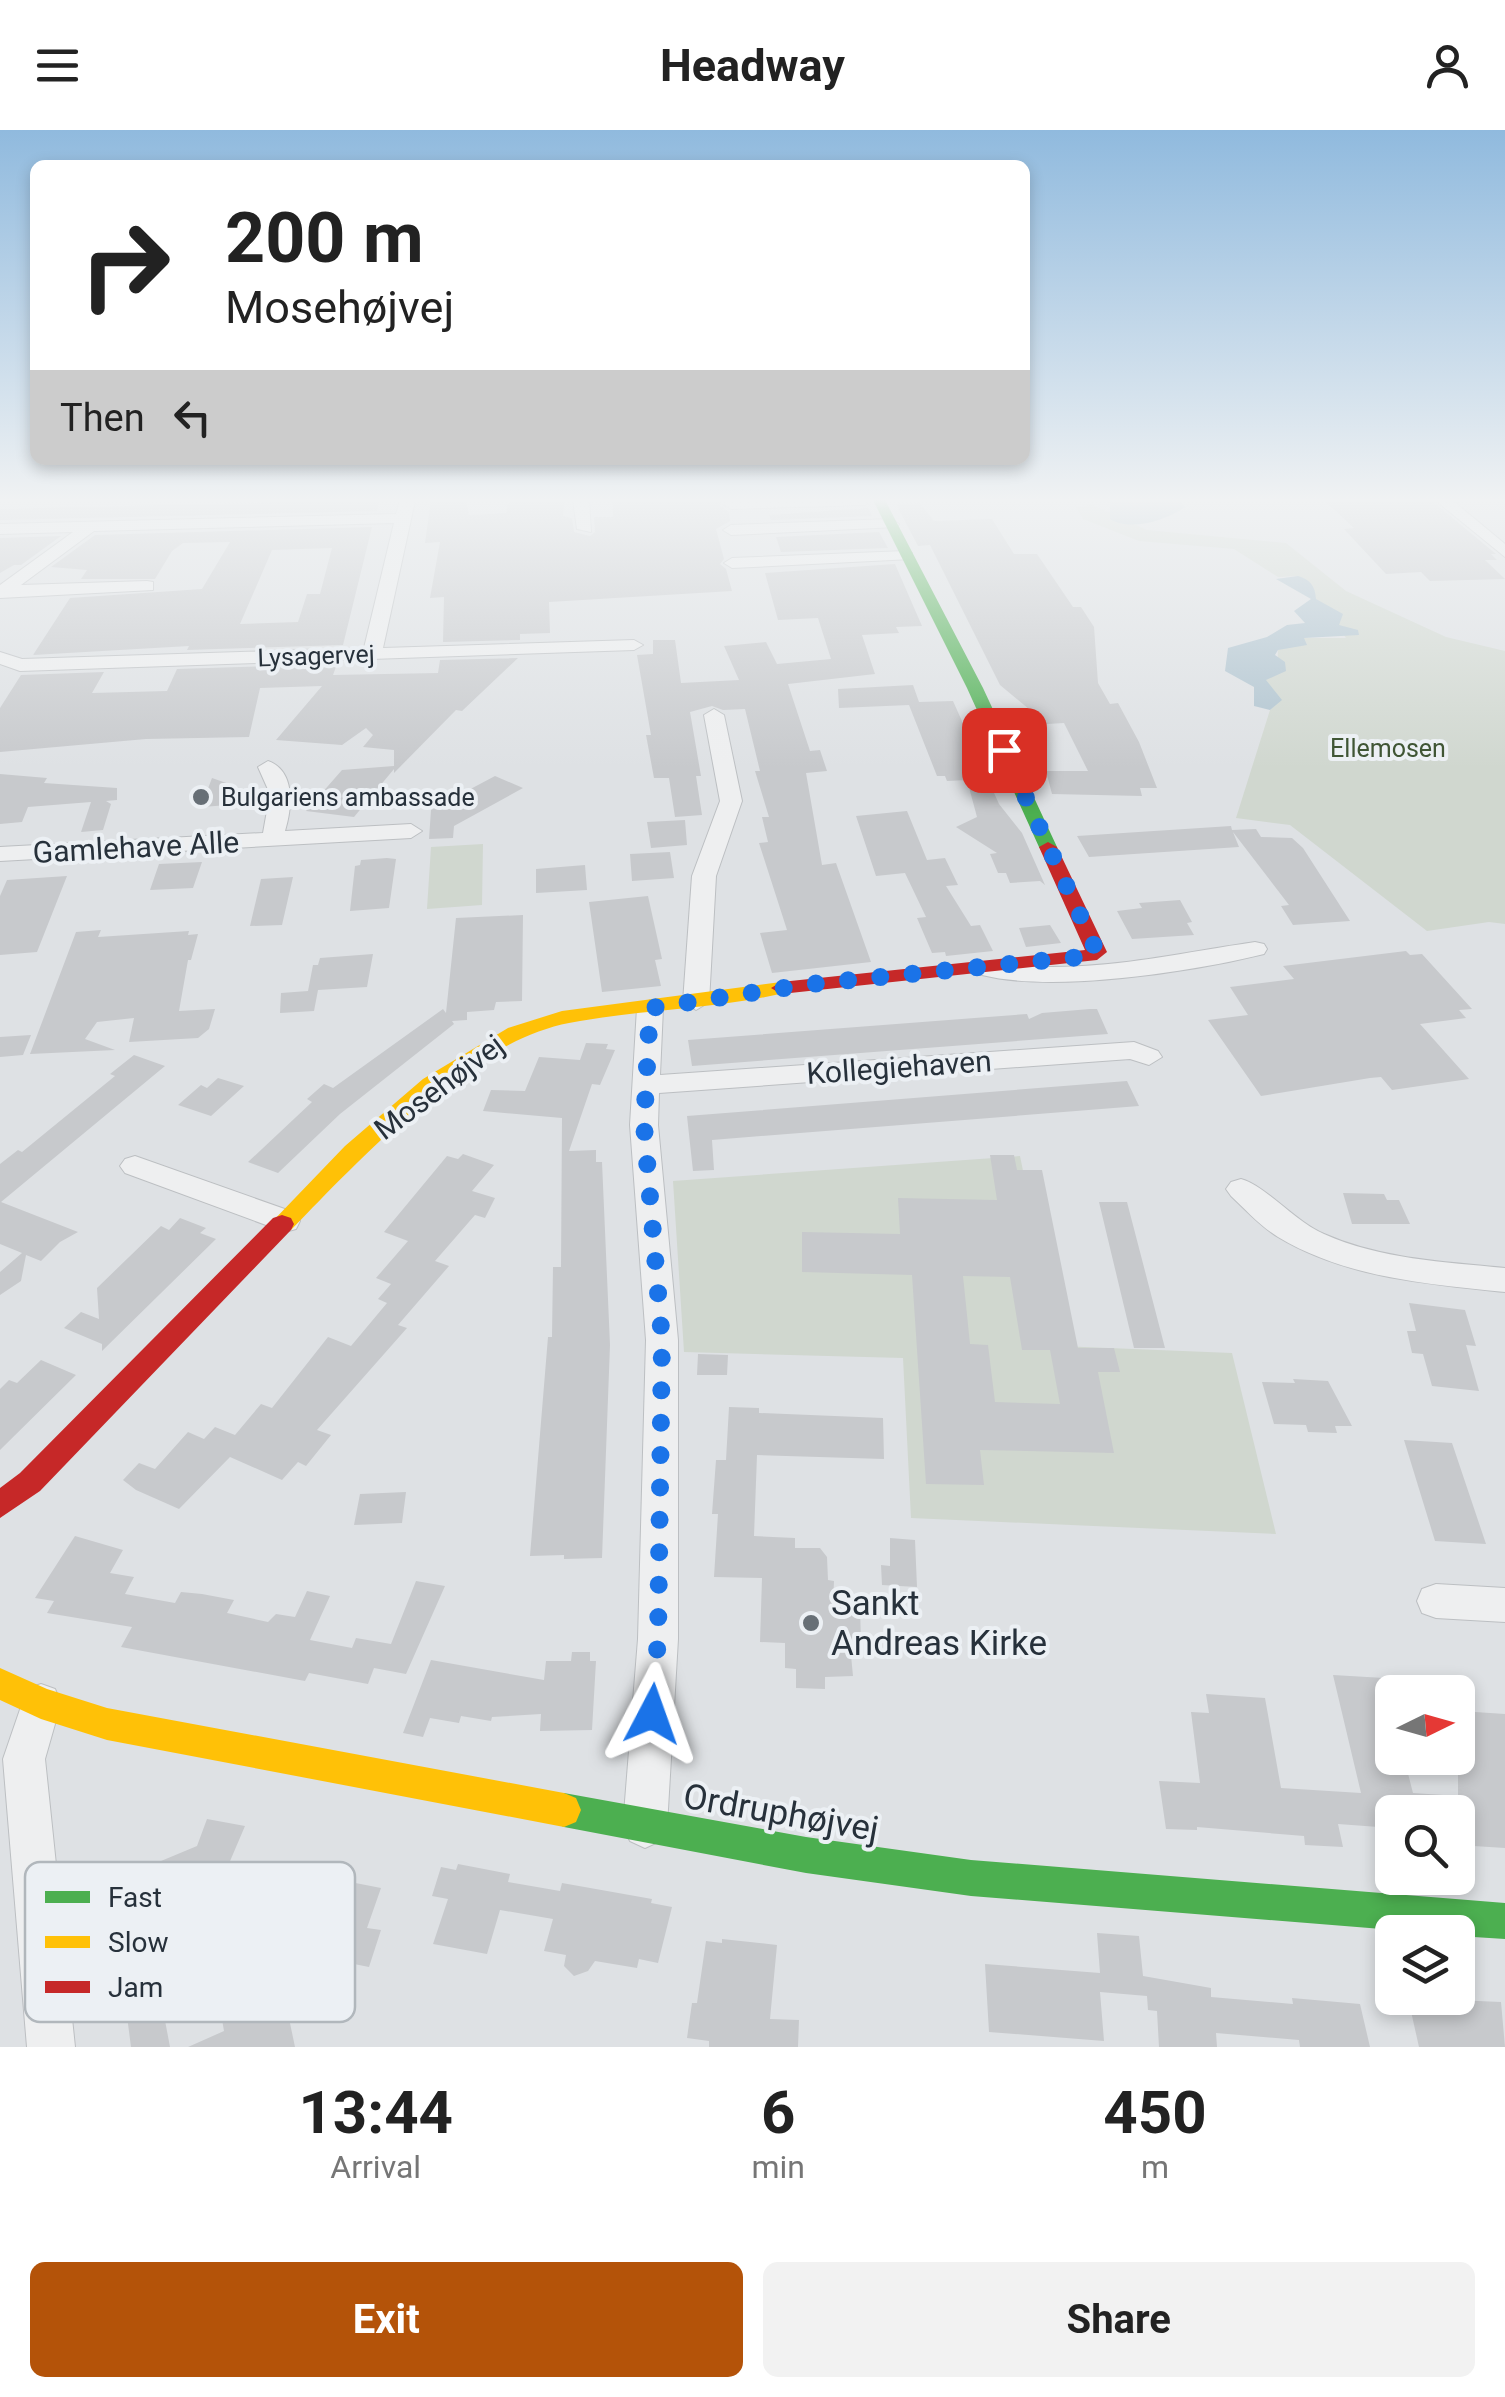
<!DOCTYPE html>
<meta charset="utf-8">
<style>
body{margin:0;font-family:Roboto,sans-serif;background:#f2f2f2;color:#222;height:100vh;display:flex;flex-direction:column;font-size:38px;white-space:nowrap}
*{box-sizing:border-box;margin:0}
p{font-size:32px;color:#767676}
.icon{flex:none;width:55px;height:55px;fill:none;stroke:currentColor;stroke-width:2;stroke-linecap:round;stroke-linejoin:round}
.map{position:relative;height:1917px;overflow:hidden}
.drawer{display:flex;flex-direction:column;background:#fff;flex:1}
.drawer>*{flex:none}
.top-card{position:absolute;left:30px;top:30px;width:1000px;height:305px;border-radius:15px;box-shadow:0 5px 15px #0003;background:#fff;color:#222;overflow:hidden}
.needle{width:65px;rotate:85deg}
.controls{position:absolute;left:1375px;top:1545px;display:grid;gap:20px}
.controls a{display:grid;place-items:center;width:100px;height:100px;border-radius:15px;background:#fff;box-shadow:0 5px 15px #0003;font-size:50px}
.pin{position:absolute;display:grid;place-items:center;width:85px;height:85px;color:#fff;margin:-42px;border-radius:20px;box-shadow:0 5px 15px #0006}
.me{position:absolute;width:110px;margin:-55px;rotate:4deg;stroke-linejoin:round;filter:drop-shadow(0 0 8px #0008)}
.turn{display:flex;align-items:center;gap:35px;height:210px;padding:0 30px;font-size:45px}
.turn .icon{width:130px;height:130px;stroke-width:2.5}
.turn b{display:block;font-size:70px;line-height:85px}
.then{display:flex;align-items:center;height:95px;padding:0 30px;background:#0003;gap:20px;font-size:38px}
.eta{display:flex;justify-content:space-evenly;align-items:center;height:170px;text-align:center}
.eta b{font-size:60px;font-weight:700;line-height:70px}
.primary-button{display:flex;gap:20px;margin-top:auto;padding:20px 30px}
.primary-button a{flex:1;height:115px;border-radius:15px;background:#b45309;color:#fff;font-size:40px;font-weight:700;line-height:115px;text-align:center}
.primary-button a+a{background:#f2f2f2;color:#222}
header{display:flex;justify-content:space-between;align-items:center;height:130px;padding:0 30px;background:#fff;font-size:45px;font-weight:700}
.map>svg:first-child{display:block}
.green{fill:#d0d7cf}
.water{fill:#adc2ce}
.building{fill:#c7c9cc;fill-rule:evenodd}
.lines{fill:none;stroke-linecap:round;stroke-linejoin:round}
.street-casing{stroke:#bcbfc2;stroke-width:2}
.street{fill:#eeeff0;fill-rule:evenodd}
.fast{fill:#4caf50;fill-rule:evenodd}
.slow{fill:#ffc107;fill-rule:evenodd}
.jam{fill:#c62828;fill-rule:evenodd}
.route{stroke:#1a73e8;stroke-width:18;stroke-dasharray:0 32.4}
.poi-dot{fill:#676f76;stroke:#ecf0f4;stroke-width:4}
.labels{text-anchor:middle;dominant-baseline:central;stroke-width:8;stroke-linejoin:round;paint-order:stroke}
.far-street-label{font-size:25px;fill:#27313b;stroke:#ecf0f4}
.far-park-label{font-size:25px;fill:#405635;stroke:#ecf0f4}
.far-poi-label{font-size:25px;fill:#27313b;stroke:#ecf0f4;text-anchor:start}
.street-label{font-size:30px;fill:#27313b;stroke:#ecf0f4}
.near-poi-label{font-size:35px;fill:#27313b;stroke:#ecf0f4;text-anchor:start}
.near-street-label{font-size:35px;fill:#27313b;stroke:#ecf0f4}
.key{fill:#ecf0f4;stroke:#b1b7bc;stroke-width:2.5}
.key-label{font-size:28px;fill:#27313b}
</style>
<header><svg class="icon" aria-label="menu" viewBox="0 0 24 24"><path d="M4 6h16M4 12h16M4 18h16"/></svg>Headway<svg class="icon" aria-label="person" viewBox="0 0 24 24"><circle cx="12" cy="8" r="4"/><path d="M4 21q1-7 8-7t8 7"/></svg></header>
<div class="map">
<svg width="1505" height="1917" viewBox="0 0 1505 1917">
<rect width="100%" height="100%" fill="#dee1e4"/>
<path class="green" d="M1093 375 1147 400 1286 413 1346 461 1446 507 1505 521V794L1489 792 1427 801 1290 695 1236 688 1270 580 1281 570 1265 550 1277 543 1278 520 1303 508H1346L1298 446 1278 447 1234 419 1139 411 1083 389 1076 377Z
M483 714 482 775 427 779 431 717Z
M1020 1026 1059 1216 1232 1223 1276 1404 911 1388 903 1228 684 1222 673 1051Z"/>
<path class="water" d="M1110 370H1179L1185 377C1167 390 1130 402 1110 389Z
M1298 446C1310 450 1315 455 1316 469L1343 484 1339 495 1358 500 1359 505 1304 508 1307 515 1278 520 1275 525 1285 532 1286 541 1266 550 1282 570 1270 580 1254 576V557L1225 541 1228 518 1267 507 1287 495 1305 493 1294 481 1311 469 1276 449Z"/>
<path class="building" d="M380 370 377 381 0 390V379Z
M431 370H466L469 385 506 383 508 373 524 370H565L563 386 572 388 574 402 590 406 595 402 594 387H613V370H722L719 375 729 382 730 391 716 399 724 429 720 434 726 439 732 461 549 472 550 503 520 504V510L443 512 444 467 430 468 440 412 425 413Z
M1431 370 1496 424H1491L1497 430H1485L1505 449 1430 451 1421 442 1386 444 1344 399 1354 398 1326 372Z
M919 373 934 391 992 389 1014 424H1037L1073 477H1081L1094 497 1098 553 1110 574 1118 573 1139 612 1157 658H1140L1142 666 1052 664 1046 641H1088L1064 593 1047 594 1000 555 930 415 918 416 896 374Z
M868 378 872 386 771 390 769 385Z
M372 397 343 515 187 520 189 516 33 525 70 468 202 459 230 412 183 413 172 421 155 449H81L87 440 51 437 95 405ZM332 418 320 464H307L298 492 240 494 272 420Z
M879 402 888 418 781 422 776 407Z
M61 406 21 435H14L0 443V408Z
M895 434 922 496 896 497 899 503 862 505 875 544 788 554 810 621 820 620 827 641 806 643 822 735 836 733 871 832 772 843 760 803 787 800 759 713 768 712 762 687H769L755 641H760L745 579 723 580 712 576 690 582 701 646H696L702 685 675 687 669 648H654L646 605H651L637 525 653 524V510H675L681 553 739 550 724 516 766 512 777 534 831 529 818 488 778 490 765 443Z
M518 528 462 581 456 580 394 643V639L354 687 306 681 342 640 394 636V620L363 617 373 605 366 598 342 615 276 610 322 556 260 558 249 607 146 609 0 622V578L21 545 104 542 92 563 167 561 177 539 337 534 333 545 438 543 440 530Z
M913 555 919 572 953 571 999 674 1022 703 1045 755 1040 751 1010 753 1006 743H998L990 724 997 723 956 697 977 687 967 650 947 651 945 646H937L909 575 839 578 838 559Z
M0 644 47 648 44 653 117 658V670L106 671 111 674 103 700 81 702 91 672 28 677 22 692 0 694Z
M495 646 523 658 454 696 453 708 429 709 431 680Z
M212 648 232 655 229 675 201 677Z
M907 681 927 730 945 728 958 755 946 756 971 796 980 795 993 821 946 826 945 822 932 823 917 788 926 787 905 743 876 746 856 686Z
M685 690 687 715 651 718 647 692Z
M1231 696 1232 700 1256 699 1261 707 1292 708 1303 718 1350 791 1293 795 1281 776 1289 775 1233 702 1239 717 1089 727 1077 706Z
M670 722 674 748 632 751 630 724Z
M387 728 396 729 389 778 350 781 355 736 360 735 361 730Z
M202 732 193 758 150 760 159 734Z
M585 735 587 760 536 763V739Z
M67 746 37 822 0 825V766L7 750Z
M293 747 282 795 250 796 261 749Z
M648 766 662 829 655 830 661 856 602 862 589 772Z
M1180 770 1192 792 1187 793 1194 805 1132 809 1117 781 1142 778 1139 773Z
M523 785 522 871 496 872 494 880 467 882V890L452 891 454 894 340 984 278 1043 248 1032 312 972 307 969 324 954 333 958 443 879 446 883 456 788Z
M1050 795 1061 813 1026 817 1019 798Z
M101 800 98 807 189 801 188 805 198 804 191 830H188L179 881 215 879 209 899 198 908 129 912 134 888 97 892 85 909 115 920 30 924 76 802Z
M1406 821 1410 825 1422 824 1472 879 1459 880 1466 888 1420 894 1469 949 1392 960 1381 947 1370 948 1261 966 1208 890 1248 885 1230 857 1294 849 1283 836Z
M373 824 367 857 318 860 314 881 280 883 281 863 308 861 313 835H318L320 828Z
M1090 879H1097L1108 904 692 936 688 910 1027 884 1029 889 1042 883Z
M31 905 23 925 0 927V907Z
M586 913 608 914 606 919 615 920 600 955 592 954 569 1021 596 1020V1032H602L610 1215 602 1428 564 1429V1425L530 1426 548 1207H552L553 1137H561L562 988 483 981 491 960 525 961 539 927 580 930Z
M134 925 165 936 1 1072 78 1102 60 1112 41 1131 26 1125 21 1151 0 1165V1142L22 1123 0 1114V1034L18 1020 22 1022 115 946 110 944Z
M218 948 244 956 211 986 178 975 201 955 207 958Z
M1127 951 1139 976 712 1010 714 1040 693 1041 687 986Z
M463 1024 494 1035 472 1061 495 1068 485 1088 475 1085 435 1131 449 1136 398 1195 407 1198 317 1300 331 1305 306 1336 298 1332 282 1350 230 1327 179 1379 136 1360 123 1350 139 1333 155 1339 188 1302 204 1309 215 1297 235 1305 261 1274 272 1278 328 1207 351 1216 387 1173 378 1169 391 1154 376 1148 408 1111 384 1102 447 1026 458 1029Z
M990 1025H1014L1017 1040H1042L1078 1218H1114L1120 1242H1098L1114 1323 980 1320 984 1355 926 1354 912 1145 802 1142V1102L900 1104 898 1068 997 1070ZM963 1146 1010 1147 1022 1220H1050L1060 1274 995 1272 988 1215 970 1214Z
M1343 1063 1384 1064 1387 1070H1399L1410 1094H1352Z
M1099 1072H1127L1165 1218H1134Z
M180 1088 206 1098 200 1103 216 1109 102 1221V1214L64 1198 81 1182 99 1189 97 1158 161 1096 169 1100Z
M1409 1173 1465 1180 1476 1216 1466 1215 1479 1261 1432 1256 1423 1224 1412 1223 1407 1201H1416Z
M698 1224 728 1225 727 1245H697Z
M41 1230 76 1245 0 1320V1259L9 1250 17 1253Z
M1293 1249 1328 1251 1352 1296H1335L1337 1303 1308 1302 1306 1295 1274 1294 1262 1252 1295 1253Z
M729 1277 759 1278V1283L883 1288 884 1329 757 1325 754 1406 795 1408V1418H820L827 1427 828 1450 834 1451 833 1474 860 1475 861 1515H850L853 1546 825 1547V1559L796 1558V1539L785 1538V1513L760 1512 762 1448 714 1447 718 1384H712L716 1330H726Z
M1404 1310 1452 1313 1486 1414 1435 1411Z
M406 1362 402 1393 354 1395 360 1364Z
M75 1406 123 1420 110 1443 134 1447 125 1464 175 1473 181 1462 202 1464 234 1470 227 1483 268 1492 276 1484 295 1487 307 1461 330 1466 310 1510 352 1518 356 1508 391 1514 416 1451 445 1456 406 1544 374 1538 368 1554 309 1543 305 1551 121 1517 132 1497 47 1483 54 1471 35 1468Z
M890 1408 915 1410 917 1457 882 1455 881 1435 890 1436Z
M572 1522H590V1531H596L592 1600 540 1601 541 1584 492 1587 491 1591 461 1586 459 1593 430 1588 423 1607 403 1603 431 1530 544 1550 546 1531H571Z
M1333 1545 1384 1548 1392 1581V1628H1404L1413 1663 1458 1666V1614L1469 1612 1460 1581 1505 1584V1718L1458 1715V1682H1392V1698L1338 1694 1343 1717 1305 1715 1304 1706 1197 1697V1700L1166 1699 1159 1651 1200 1653 1191 1582 1209 1583 1206 1564 1265 1568 1281 1658 1361 1663Z
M207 1689 245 1696 213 1771 182 1784 190 1826 143 1848 136 1804 134 1799 123 1804 116 1756 125 1752V1746L197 1716Z
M458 1734 510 1744 508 1752 560 1761 562 1753 652 1769 651 1773 672 1777 658 1833 639 1829 637 1838 595 1831 588 1841 574 1846 564 1836 566 1825 544 1821 553 1789 500 1780 487 1824 433 1814 448 1769 432 1766 441 1737 456 1740Z
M311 1736 342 1742 340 1750 381 1758 367 1798 381 1800 369 1837 319 1827 321 1821 308 1818 310 1813 279 1807 299 1755 303 1756Z
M1097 1803 1139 1806 1143 1846 1211 1858V1867L1293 1874 1292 1868 1360 1874 1370 1917H1300L1299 1910 1216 1903 1217 1917H1159L1157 1881 1148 1880 1147 1866 1100 1862 1104 1911 989 1902 985 1834 1100 1843Z
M722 1809 777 1815 770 1889 799 1890 798 1917H709V1911L687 1908 692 1873H697L706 1811 722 1813Z
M157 1848 170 1917H131L124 1863Z
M267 1858 272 1880 286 1874 295 1917H188L224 1901 220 1878Z
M1408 1868 1501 1872 1505 1917H1419Z"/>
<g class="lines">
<defs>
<path id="street" d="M400 370 415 371 383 518 634 510 643 515 634 520 20 541 0 534V522L22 529 364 518 394 393 94 401 21 455 147 451 153 452V460L0 468V455L73 402 0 404V394L396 384Z
M573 370H589L591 402 577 399Z
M873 370 865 375 731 379 723 374 729 370Z
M1435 370H1452L1505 414V427Z
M891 389 899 394 897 397 731 405 723 400 731 395Z
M906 421 912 423V429L732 438 724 433 732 428Z
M714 579 724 585 742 671 716 746 709 872 696 880 683 872 692 746 720 671 704 585Z
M268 631C296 641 292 678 285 701L411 694 422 701 411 708 0 731V717L263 703 270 664 258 637Z
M1255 812 1264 814 1267 819 1264 824C1191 842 1054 863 982 845L979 840C991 826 1027 837 1046 837 1116 838 1186 822 1255 812Z
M650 870 663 878 660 945 1134 912 1158 921 1162 927 1149 935 1130 929 659 963 658 995 678 1210V1509L667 1696 660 1711 645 1718 630 1711 623 1696 638 1509 646 1210 630 995 637 878Z
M135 1026 296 1083 300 1091 296 1099 285 1102 125 1043 120 1036 125 1029Z
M1241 1049C1266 1056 1294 1091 1324 1104 1380 1129 1444 1132 1505 1138V1162C1428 1154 1346 1148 1278 1107 1260 1096 1246 1080 1231 1066L1226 1059 1231 1052Z
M1436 1454 1505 1458V1492L1436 1488 1422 1483 1417 1471 1422 1459Z
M41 1554 55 1559 61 1573 45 1629 75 1917H27L3 1629 27 1559Z"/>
</defs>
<use href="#street" class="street-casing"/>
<use href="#street" class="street"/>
<path class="fast" d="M873 370H885L983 558 1057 717 1054 721H1042L1039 717 967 558Z
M564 1663 806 1707 971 1730 1505 1773V1809L1458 1806V1802H1419L971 1766 806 1743 564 1697 552 1692 547 1680 552 1668Z"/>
<path class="slow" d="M781 852 788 854 791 858 788 862C717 880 641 879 569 893 469 912 359 1030 291 1100H273L270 1094 345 1016 423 949 508 898 562 881Z
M0 1538 47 1559 107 1578 564 1663 576 1668 581 1680 576 1692 564 1697 107 1610 41 1589 0 1570Z"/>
<path class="jam" d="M1048 712 1057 717 1107 822 1097 830 781 864 771 858 781 852 1085 820 1039 717Z
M282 1085 291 1088 294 1094 291 1100 40 1361 0 1388V1358L20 1343 273 1088Z"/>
</g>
<linearGradient id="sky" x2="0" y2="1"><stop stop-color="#90bade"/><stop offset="0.58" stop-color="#f0f2f3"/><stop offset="1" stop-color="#f0f2f3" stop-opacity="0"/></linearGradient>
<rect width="1505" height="638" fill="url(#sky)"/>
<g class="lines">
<path class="route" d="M652 1584 658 1509 662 1210 644 995 650 878 811 854 1090 826 1097 822 1004 620"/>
</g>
<g class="poi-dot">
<circle cx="201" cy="667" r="10"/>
<circle cx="811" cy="1493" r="10"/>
</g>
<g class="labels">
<g class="far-street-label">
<text transform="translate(316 526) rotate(-2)">Lysagervej</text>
</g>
<g class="far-park-label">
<text x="1388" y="618">Ellemosen</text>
</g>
<g class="far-poi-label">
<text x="221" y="667">Bulgariens ambassade</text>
</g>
<g class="street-label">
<text transform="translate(136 717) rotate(-3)">Gamlehave Alle</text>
<text transform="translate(899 937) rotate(-4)">Kollegiehaven</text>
<text transform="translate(439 957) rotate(-37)">Mosehøjvej</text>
</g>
<g class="near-poi-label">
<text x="831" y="1473">Sankt<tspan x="831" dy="40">Andreas Kirke</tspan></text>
</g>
<g class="near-street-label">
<text transform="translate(781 1683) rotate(10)">Ordruphøjvej</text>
</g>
</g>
<rect x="25" y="1732" width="330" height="160" rx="15" class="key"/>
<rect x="45" y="1761" width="45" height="12" fill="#4caf50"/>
<rect x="45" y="1806" width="45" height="12" fill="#ffc107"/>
<rect x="45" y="1851" width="45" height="12" fill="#c62828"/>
<g class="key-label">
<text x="108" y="1777">Fast</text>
<text x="108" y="1822">Slow</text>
<text x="108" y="1867">Jam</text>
</g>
</svg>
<div class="controls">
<a><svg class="needle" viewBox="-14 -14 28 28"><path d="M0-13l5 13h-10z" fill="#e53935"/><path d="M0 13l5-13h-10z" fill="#767676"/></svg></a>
<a><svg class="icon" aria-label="search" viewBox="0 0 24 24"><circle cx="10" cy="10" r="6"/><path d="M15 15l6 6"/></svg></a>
<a><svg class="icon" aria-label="layers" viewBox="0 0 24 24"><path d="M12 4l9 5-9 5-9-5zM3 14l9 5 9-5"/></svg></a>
</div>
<div class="pin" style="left:1004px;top:620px;background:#d93025"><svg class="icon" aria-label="arrive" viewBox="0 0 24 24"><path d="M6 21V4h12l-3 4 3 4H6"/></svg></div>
<svg class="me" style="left:652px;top:1584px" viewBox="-20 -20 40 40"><path d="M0-17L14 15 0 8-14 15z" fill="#1a73e8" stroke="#fff" stroke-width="4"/></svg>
<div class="top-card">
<div class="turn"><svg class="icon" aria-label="right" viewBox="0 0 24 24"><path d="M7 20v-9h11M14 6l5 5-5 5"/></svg><div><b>200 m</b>Mosehøjvej</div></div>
<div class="then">Then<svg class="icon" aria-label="left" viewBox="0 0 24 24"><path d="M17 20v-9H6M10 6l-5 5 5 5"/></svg></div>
</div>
</div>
<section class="drawer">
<div class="eta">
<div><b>13:44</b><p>Arrival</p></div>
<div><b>6</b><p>min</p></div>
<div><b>450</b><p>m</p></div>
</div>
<div class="primary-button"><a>Exit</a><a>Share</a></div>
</section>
